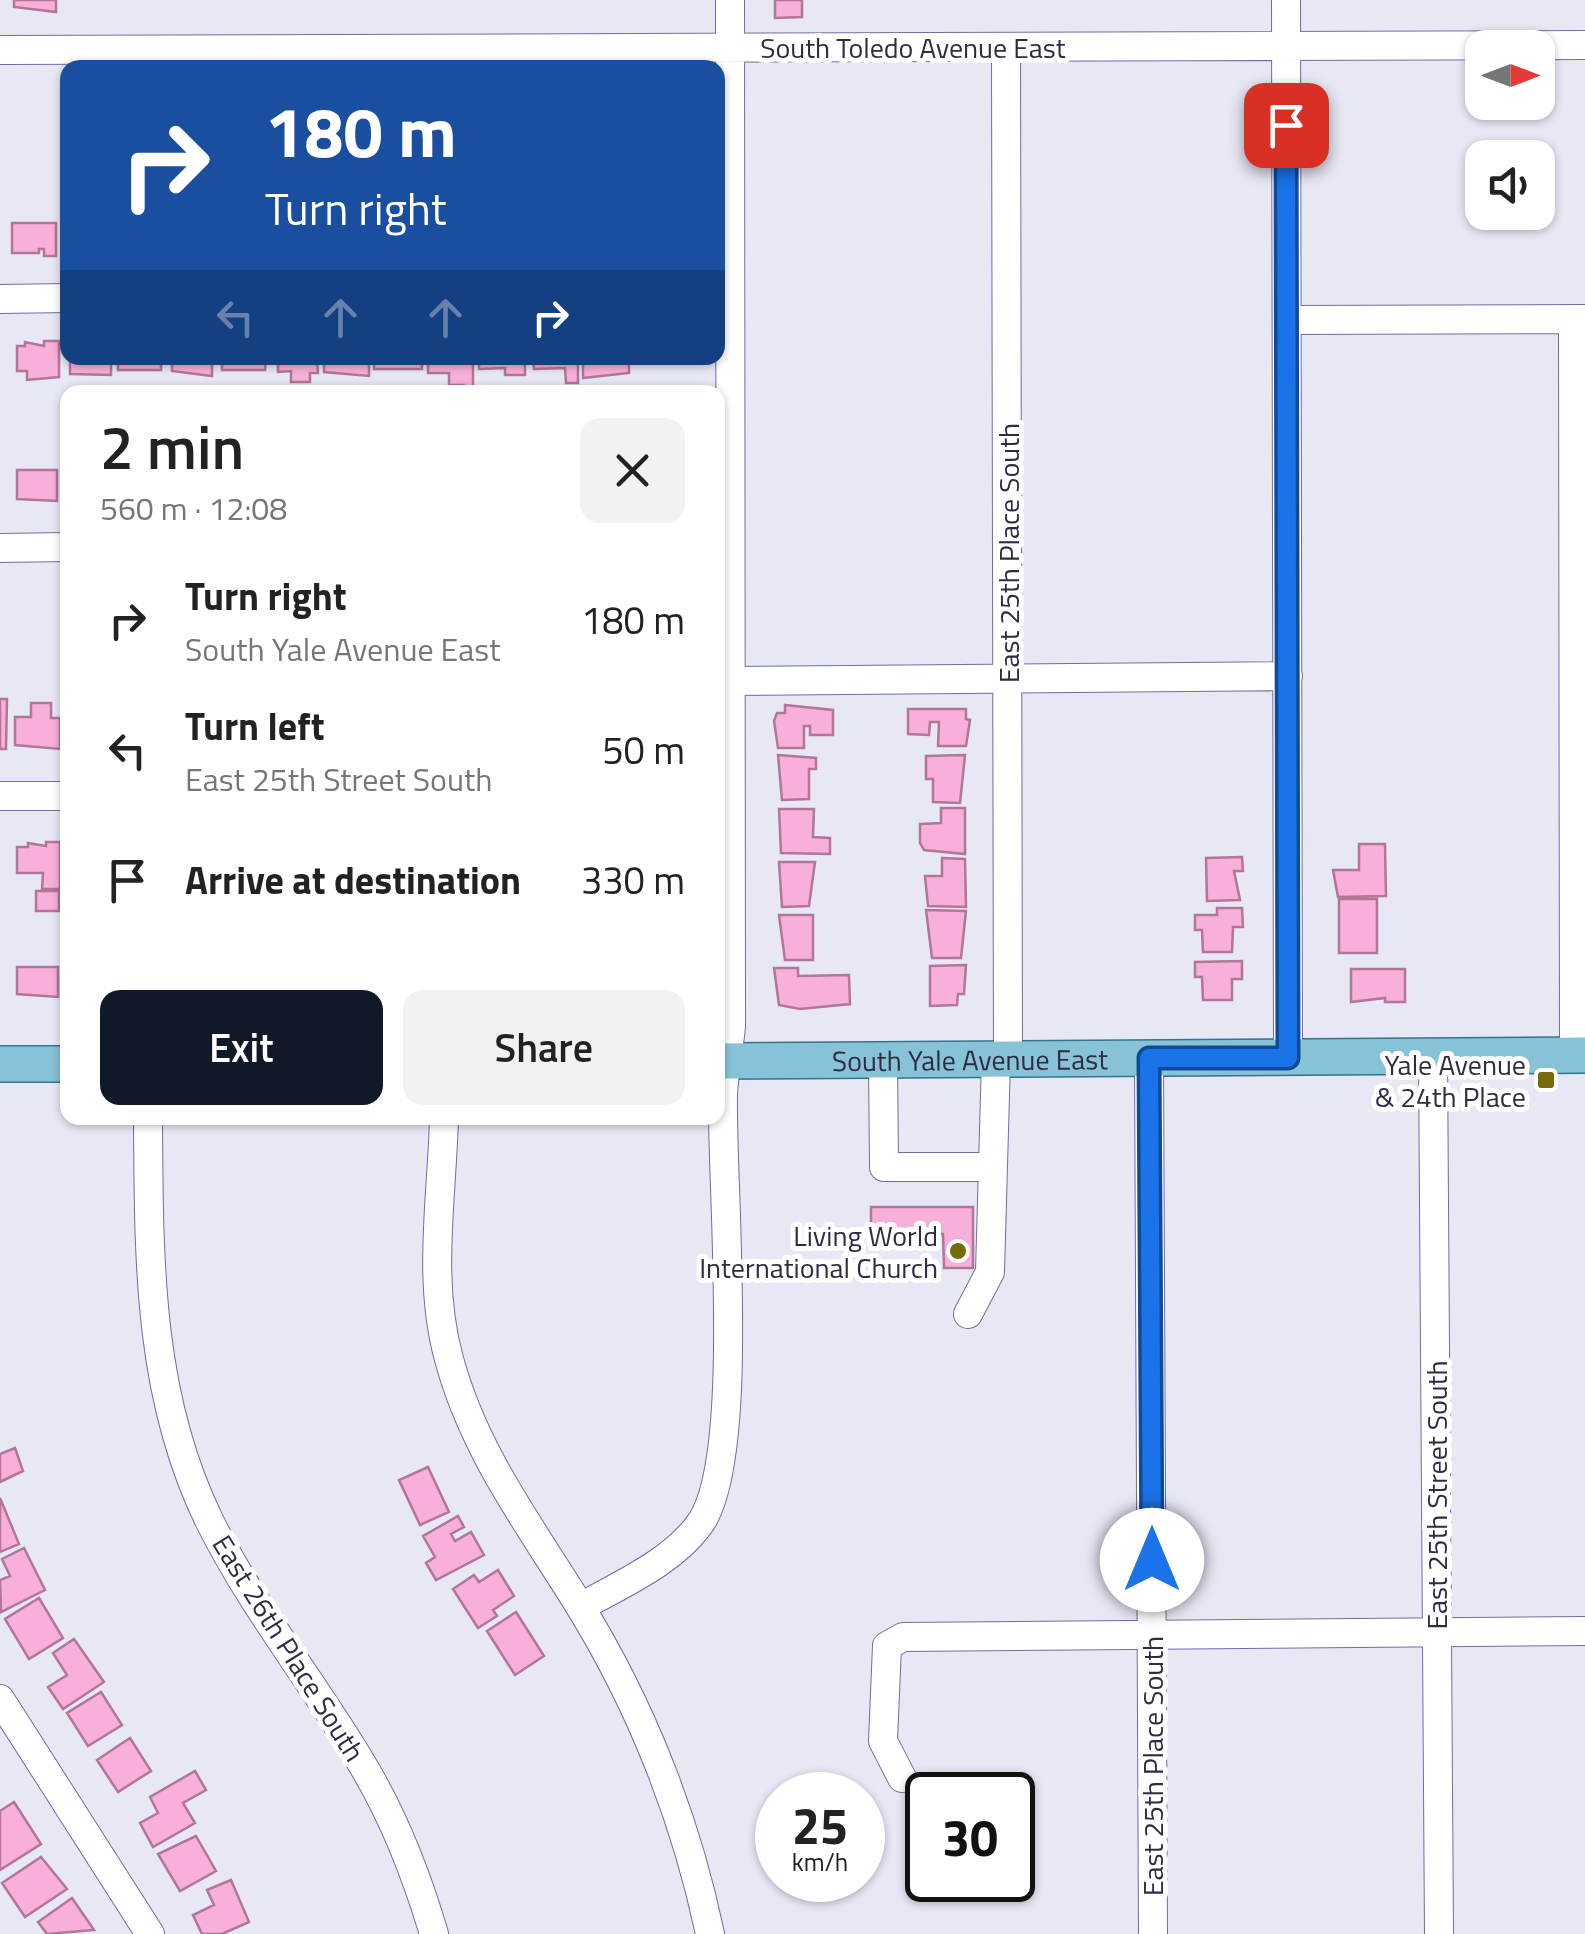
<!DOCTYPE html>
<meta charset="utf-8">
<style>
body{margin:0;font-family:"Titillium Web",sans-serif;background:#f2f2f2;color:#222;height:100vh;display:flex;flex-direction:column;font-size:38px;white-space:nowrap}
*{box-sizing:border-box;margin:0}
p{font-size:32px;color:#767676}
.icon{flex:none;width:55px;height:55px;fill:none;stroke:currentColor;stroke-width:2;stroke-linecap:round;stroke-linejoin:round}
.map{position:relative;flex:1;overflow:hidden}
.drawer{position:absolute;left:60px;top:385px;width:665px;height:740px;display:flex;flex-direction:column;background:#fff;border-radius:20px;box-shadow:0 2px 8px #0004}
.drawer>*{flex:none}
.banner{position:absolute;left:60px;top:60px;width:665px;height:305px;border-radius:20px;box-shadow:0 2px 8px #0004;background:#1a4fa0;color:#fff;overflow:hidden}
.needle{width:65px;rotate:90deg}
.controls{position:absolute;left:1465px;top:30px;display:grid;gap:20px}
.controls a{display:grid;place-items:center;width:90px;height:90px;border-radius:20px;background:#fff;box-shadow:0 2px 8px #0004;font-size:50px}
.speed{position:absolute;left:755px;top:1772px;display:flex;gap:20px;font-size:50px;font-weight:700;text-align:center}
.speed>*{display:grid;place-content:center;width:130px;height:130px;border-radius:50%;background:#fff;box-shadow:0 2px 8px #0004;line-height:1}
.speed small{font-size:25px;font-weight:400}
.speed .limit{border:5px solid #111;border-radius:15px;background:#fff;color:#111}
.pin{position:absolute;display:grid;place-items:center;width:85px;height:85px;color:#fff;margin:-42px;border-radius:20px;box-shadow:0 5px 15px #0006}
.me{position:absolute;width:110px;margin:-55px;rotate:0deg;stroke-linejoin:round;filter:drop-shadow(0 0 8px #0008)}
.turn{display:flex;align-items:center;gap:35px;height:210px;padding:0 40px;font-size:45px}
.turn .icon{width:130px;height:130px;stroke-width:2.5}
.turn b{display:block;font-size:70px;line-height:85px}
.lanes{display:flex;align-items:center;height:95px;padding:0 40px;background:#0003;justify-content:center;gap:50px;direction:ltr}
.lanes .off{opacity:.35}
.round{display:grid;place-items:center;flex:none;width:105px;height:105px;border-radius:20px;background:#f2f2f2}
.overview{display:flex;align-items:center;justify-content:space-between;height:170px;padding:0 40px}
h1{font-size:60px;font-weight:600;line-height:75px}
.action{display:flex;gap:20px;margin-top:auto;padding:20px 40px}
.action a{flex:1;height:115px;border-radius:20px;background:#111827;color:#fff;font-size:40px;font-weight:600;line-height:115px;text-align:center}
.action a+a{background:#f2f2f2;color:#222}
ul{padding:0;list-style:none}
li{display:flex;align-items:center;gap:30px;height:130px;padding:0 40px}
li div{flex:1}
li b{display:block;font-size:38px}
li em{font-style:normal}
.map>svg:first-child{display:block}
.building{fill:#f8afd9;stroke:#b17698;stroke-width:2.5}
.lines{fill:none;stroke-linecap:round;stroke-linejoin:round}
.minor-casing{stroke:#6e6da5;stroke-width:30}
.major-casing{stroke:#347391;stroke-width:38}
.minor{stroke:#fff;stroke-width:28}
.major{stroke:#88c2d6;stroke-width:35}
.route-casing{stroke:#114b97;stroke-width:25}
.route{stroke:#1a73e8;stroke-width:18}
.poi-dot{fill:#756d09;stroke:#fff;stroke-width:4}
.labels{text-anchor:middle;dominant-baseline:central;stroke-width:10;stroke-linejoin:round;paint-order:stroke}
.street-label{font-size:28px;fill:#2d2c44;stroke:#fff}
.poi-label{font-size:28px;fill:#2d2c44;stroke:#fff;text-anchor:end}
</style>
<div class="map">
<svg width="1585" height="1934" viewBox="0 0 1585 1934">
<rect width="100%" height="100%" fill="#e7e8f4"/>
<path class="building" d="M14 0H56V12L14 7Z
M775 0H802V17L775 18Z
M12 223H56V256H44V249H39V253H12Z
M44 341H59V377L27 380V371H17V346H25V342L44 346Z
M70 358H111V375L70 374Z
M118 358H161V370H118Z
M172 358H212V376L172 371Z
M222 358H266L265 370H222Z
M278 358H317L318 373H310V382H291V371L278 372Z
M324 358H369V376L324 372Z
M374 358H422V369H374Z
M428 358H473V391H464V385H449V373H428Z
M479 358H525V375H505V368L479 369Z
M533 358H578V383H566L565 368 534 369Z
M583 358H629V373L583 378Z
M17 470H57V501L17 499Z
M0 699H7L6 749H0Z
M31 703H51V718H60V749L15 745V717H31Z
M785 705 833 710V735H810V726H804V748H778L774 721 777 713H785Z
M908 709H966V719L970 720 966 746H938L939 722H930L929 735 908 734Z
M778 755 816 758V769H809V799L782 800Z
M965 755 960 803 933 802V779H926V756Z
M941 808H965V854L924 850 920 843V824L941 823Z
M779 809H814L813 837 830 838V854L781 853Z
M46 842H60V889H42L43 873H17V847H28V843L46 846Z
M1359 844H1385L1386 896 1338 897 1333 870H1359Z
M1242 857 1243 871H1234L1240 900 1207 901 1206 858Z
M942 858 965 859 966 907 928 906 925 876H942Z
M779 862H815L809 906 782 907Z
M36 891H59V911H36Z
M1339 899H1377V953H1339Z
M1217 908H1242L1243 927H1233L1232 952H1203L1202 930H1195V915H1217Z
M926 910 966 911 961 958H932Z
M779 915H813V960H785Z
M1242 961V979H1232V1000H1203L1202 977H1195V962Z
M966 965 964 994H958L957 1005 930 1006V966Z
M17 967H58V997L17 994Z
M774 968H798V976L849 975 850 1004 800 1009 779 1005Z
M1351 969H1405V1002H1385V998L1351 1002Z
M871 1207H973V1268H944L943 1234 871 1235Z
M15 1448 23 1471 0 1482V1454Z
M428 1467 449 1512 420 1525 399 1480Z
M0 1498 19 1544 0 1552Z
M458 1516 464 1527 451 1534 455 1541 471 1532 484 1555 436 1580 426 1563 435 1557 423 1536Z
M24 1548 45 1590 1 1612 0 1580 10 1576 2 1559Z
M498 1570 514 1596 493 1610 497 1616 478 1628 453 1589 474 1575 479 1582Z
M39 1598 63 1638 29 1659 5 1619Z
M516 1612 544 1656 515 1675 487 1631Z
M74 1639 104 1682 63 1709 48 1687 67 1675 53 1653Z
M101 1692 122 1725 88 1746 67 1713Z
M130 1738 151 1771 118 1792 97 1760Z
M195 1771 206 1790 183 1803 195 1823 153 1847 140 1823 158 1813 150 1797Z
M14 1802 41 1844 0 1870V1811Z
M196 1836 216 1871 180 1891 158 1854Z
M41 1857 67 1889 25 1917 2 1883Z
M231 1880 249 1922 222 1934H202L193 1915 214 1905 207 1890Z
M72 1898 94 1930 47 1934 38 1922Z"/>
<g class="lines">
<defs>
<path id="minor" d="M1286 0 1288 1058
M1006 47 1008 1060
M0 50 1585 45
M0 299 68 298
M1573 319 1574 1055
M1287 320 1585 319
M0 548 68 547
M731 681 1288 676
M0 796H68
M1433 1056 1439 1934
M1149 1058 1153 1934
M883 1060 884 1167H993
M148 1118C149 1256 147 1393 209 1520 251 1605 311 1679 359 1759 393 1814 416 1873 434 1934
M444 1118C442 1198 427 1280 449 1359 474 1452 529 1524 579 1605 641 1705 686 1819 710 1934
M968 1314 990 1272 996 1060
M581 1607C621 1584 671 1563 699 1525 747 1462 721 1186 723 1095 724 1072 729 1049 731 1026L730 0
M0 1699 150 1934
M902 1778 883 1741 887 1646 903 1637 1585 1631"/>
<g id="major">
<path id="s1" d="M718 1061 1585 1055"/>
<path d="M0 1064H68"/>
</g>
</defs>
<use href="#minor" class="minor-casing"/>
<use href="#major" class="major-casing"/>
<use href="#minor" class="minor"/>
<use href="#major" class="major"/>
</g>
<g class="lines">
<defs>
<path id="route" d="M1152 1560 1149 1058H1288L1286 125"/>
</defs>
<use href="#route" class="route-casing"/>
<use href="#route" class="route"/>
</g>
<g class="poi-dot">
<rect x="1536" y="1070" width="20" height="20" rx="5"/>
<circle cx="958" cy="1251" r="10"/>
</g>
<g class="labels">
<g class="street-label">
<text x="913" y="47">South Toledo Avenue East</text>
<text transform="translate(1008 553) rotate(-90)">East 25th Place South</text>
<text stroke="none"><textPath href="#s1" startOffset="252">South Yale Avenue East</textPath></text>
<text transform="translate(1436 1495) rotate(-90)">East 25th Street South</text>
<text transform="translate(289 1648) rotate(58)">East 26th Place South</text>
<text transform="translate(1152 1766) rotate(-90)">East 25th Place South</text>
</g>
<g class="poi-label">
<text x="1526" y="1064">Yale Avenue<tspan x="1526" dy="32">&amp; 24th Place</tspan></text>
<text x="938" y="1235">Living World<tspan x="938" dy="32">International Church</tspan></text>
</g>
</g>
</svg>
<div class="controls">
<a><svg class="needle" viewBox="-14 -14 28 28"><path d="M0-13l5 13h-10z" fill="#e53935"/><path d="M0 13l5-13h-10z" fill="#767676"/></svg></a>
<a><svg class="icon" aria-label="sound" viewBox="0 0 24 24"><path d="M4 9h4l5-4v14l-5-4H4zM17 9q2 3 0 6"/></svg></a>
</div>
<div class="speed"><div>25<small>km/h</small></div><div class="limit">30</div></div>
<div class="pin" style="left:1286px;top:125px;background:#d93025"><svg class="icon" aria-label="arrive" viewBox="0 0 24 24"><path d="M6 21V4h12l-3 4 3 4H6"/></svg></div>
<svg class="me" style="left:1152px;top:1560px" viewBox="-20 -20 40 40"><circle r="19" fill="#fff"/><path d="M0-13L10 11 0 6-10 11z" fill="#1a73e8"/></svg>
<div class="banner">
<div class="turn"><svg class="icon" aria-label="right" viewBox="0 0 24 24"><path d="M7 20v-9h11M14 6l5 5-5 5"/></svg><div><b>180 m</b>Turn right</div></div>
<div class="lanes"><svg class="icon off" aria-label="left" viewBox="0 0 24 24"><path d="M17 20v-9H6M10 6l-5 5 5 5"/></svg><svg class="icon off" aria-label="ahead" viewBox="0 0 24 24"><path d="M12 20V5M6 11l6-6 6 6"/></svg><svg class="icon off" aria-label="ahead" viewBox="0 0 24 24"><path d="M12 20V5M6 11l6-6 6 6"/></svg><svg class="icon" aria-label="right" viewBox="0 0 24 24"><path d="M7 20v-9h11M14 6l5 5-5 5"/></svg></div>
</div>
<section class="drawer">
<div class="overview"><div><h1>2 min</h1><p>560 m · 12:08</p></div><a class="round"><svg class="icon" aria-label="close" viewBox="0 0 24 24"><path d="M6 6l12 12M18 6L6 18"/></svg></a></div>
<ul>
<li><svg class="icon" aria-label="right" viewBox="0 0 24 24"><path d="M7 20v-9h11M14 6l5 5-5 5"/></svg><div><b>Turn right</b><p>South Yale Avenue East</p></div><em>180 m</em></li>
<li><svg class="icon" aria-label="left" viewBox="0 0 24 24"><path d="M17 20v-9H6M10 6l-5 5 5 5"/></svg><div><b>Turn left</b><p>East 25th Street South</p></div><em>50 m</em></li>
<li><svg class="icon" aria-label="arrive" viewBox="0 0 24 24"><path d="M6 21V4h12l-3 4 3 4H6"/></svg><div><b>Arrive at destination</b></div><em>330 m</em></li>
</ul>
<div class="action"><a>Exit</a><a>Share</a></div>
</section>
</div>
